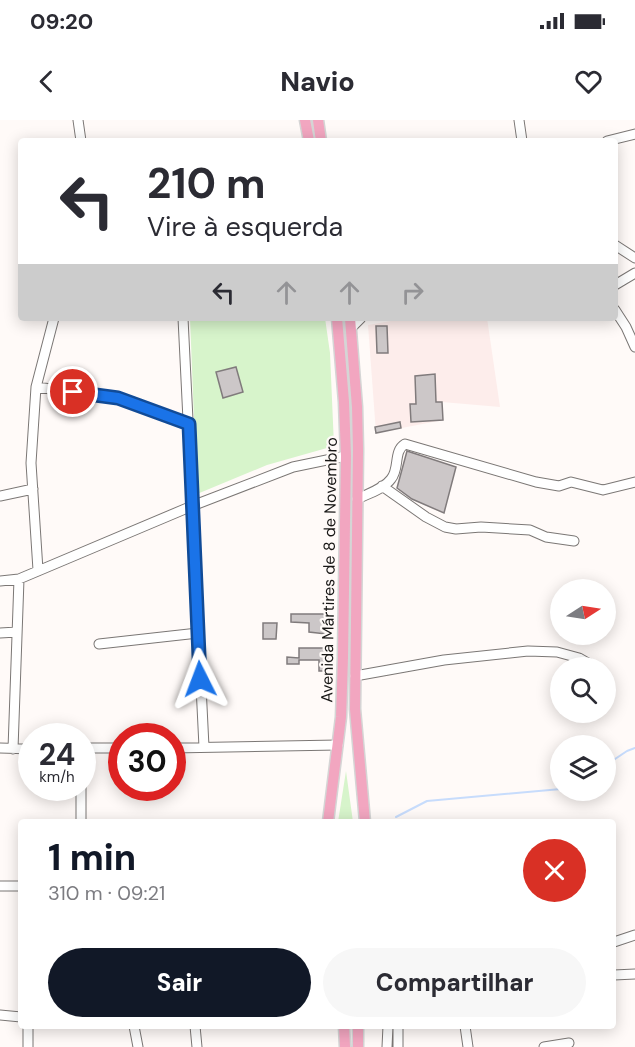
<!DOCTYPE html>
<html lang="pt">
<meta charset="utf-8">
<style>
body{margin:0;font-family:"DM Sans",sans-serif;background:#f7f7f7;color:#2b2b33;height:100vh;display:flex;flex-direction:column;font-size:22px;white-space:nowrap}
*{box-sizing:border-box;margin:0}
p{font-size:20px;color:#7c7c81}
.icon{flex:none;width:33px;height:33px;fill:none;stroke:currentColor;stroke-width:2;stroke-linecap:round;stroke-linejoin:round}
.map{position:relative;flex:1;overflow:hidden}
.sheet{position:absolute;left:18px;top:699px;width:598px;height:210px;display:flex;flex-direction:column;background:#fff;border-radius:6px;box-shadow:0 3px 15px #0003}
.sheet>*{flex:none}
.banner{position:absolute;left:18px;top:18px;width:600px;height:183px;border-radius:6px;box-shadow:0 3px 15px #0003;background:#fff;color:#2b2b33;overflow:hidden}
.needle{width:39px;rotate:78deg}
.fabs{position:absolute;left:550px;top:459px;display:grid;gap:12px}
.fabs a{display:grid;place-items:center;width:66px;height:66px;border-radius:50%;background:#fff;box-shadow:0 3px 15px #0003;font-size:30px}
.speed{position:absolute;left:18px;top:603px;display:flex;gap:12px;font-size:30px;font-weight:700;text-align:center}
.speed>*{display:grid;place-content:center;width:78px;height:78px;border-radius:50%;background:#fff;box-shadow:0 3px 15px #0003;line-height:1}
.speed small{font-size:15px;font-weight:400}
.speed .limit{border:9px solid #d22;background:#fff;color:#111}
.pin{position:absolute;display:grid;place-items:center;width:51px;height:51px;color:#fff;margin:-26px;border:3px solid #fff;border-radius:50%;box-shadow:0 2px 6px #0007}
.me{position:absolute;width:66px;margin:-33px;rotate:357deg;stroke-linejoin:round;filter:drop-shadow(0 0 4px #0008)}
.turn{display:flex;align-items:center;gap:21px;height:126px;padding:0 30px;font-size:27px}
.turn .icon{width:78px;height:78px;stroke-width:2.5}
.turn b{display:block;font-size:42px;line-height:51px}
.lanes{display:flex;align-items:center;height:57px;padding:0 30px;background:#0003;justify-content:center;gap:30px;direction:ltr}
.lanes .off{opacity:.35}
.round{display:grid;place-items:center;flex:none;width:63px;height:63px;border-radius:32px;background:#f7f7f7}
.headline{display:flex;align-items:center;justify-content:space-between;height:102px;padding:0 30px}
h1{font-size:36px;font-weight:800;line-height:45px;color:#111827}
.cta{display:flex;gap:12px;margin-top:auto;padding:12px 30px}
.cta a{flex:1;height:69px;border-radius:36px;background:#111827;color:#fff;font-size:24px;font-weight:800;line-height:69px;text-align:center}
.cta a+a{background:#f7f7f7;color:#2b2b33}
.status{display:flex;justify-content:space-between;align-items:center;height:42px;padding:0 30px;background:#fff;direction:ltr}
.status svg{height:16px;fill:currentColor}
header{display:flex;justify-content:space-between;align-items:center;height:78px;padding:0 30px;background:#fff;font-size:27px;font-weight:800}
.map>svg:first-child{display:block}
.industrial{fill:#fdedeb}
.green{fill:#d7f4cb}
.lines{fill:none;stroke-linecap:round;stroke-linejoin:round}
.stream{stroke:#c7dcfc;stroke-width:2}
.building{fill:#ccc7c8;stroke:#807b7c;stroke-width:1.5}
.minor-casing{stroke:#7b7775;stroke-width:11}
.major-casing{stroke:#d5d5d5;stroke-width:13}
.minor{stroke:#fff;stroke-width:9}
.major{stroke:#f2a6c0;stroke-width:10}
.route-casing{stroke:#114b97;stroke-width:15}
.route{stroke:#1a73e8;stroke-width:10}
.labels{text-anchor:middle;dominant-baseline:central;stroke-width:4.5;stroke-linejoin:round;paint-order:stroke}
.street-label{font-size:16px;fill:#171615;stroke:#fffaf8}
</style>
<div class="status"><b>09:20</b><svg viewBox="0 0 49 12"><path d="M0 12V9h3v3zM5 12V6h3v6zM10 12V3h3v9zM15 12V0h3v12zM26 1h20v11H26zM47 4h2v5h-2z"/></svg></div>
<header><svg class="icon" aria-label="back" viewBox="0 0 24 24"><path d="M15 5l-7 7 7 7"/></svg>Navio<svg class="icon" aria-label="heart" viewBox="0 0 24 24"><path d="M12 20l-8-8c-3-5 5-10 8-4 3-6 11-1 8 4z"/></svg></header>
<div class="map">
<svg width="635" height="927" viewBox="0 0 635 927">
<rect width="100%" height="100%" fill="#fffaf8"/>
<path class="industrial" d="M391 198H487L500 287 442 282 443 300 376 313 368 205 391 201Z"/>
<path class="green" d="M190 198H325L330 233 334 326 267 345 197 374Z
M346 651 353 702H338Z"/>
<g class="lines">
<path class="stream" d="M606 645 627 631 635 628
M396 697 427 681 561 669"/>
</g>
<path class="building" d="M376 206H387L388 233H377Z
M236 247 243 272 223 278 216 252Z
M435 254 436 282H442L443 300 411 302 410 284H416L415 256Z
M400 302 401 308 376 313 375 307Z
M407 331 456 347 444 393 412 379 397 368Z
M291 494H327L326 514 309 512V503L291 502Z
M263 503H277L276 519H263Z
M299 528H328V551H319V540H299V544H287V537L299 538Z"/>
<g class="lines">
<defs>
<path id="minor" d="M78 0 81 21
M519 0 522 21
M607 21 635 14
M615 125 635 138
M615 165 635 153
M615 190 626 207 635 227
M183 198 204 627
M351 208 361 198
M36 267 118 278 189 304
M382 366 426 397 445 407 456 409 481 407 530 410 546 417 574 421
M0 376 33 369
M357 379C367 374 384 369 391 359 400 349 393 331 405 324L536 362 559 366 571 362 603 370 635 362
M38 450 31 343 36 267 54 198
M0 461 19 459 192 386 293 347 346 336
M0 513 17 512
M99 524 198 513
M355 556 444 540 528 531 557 532 579 538 593 546
M0 628 32 629
M82 628H122
M172 628 338 625
M13 629 19 459
M81 668V702
M0 766H21
M614 822 635 815
M614 855 635 854
M0 895 21 897
M134 906 138 927
M195 906 197 927
M465 906 468 927
M28 927V906
M387 927 388 906
M398 927V906
M544 927 569 923"/>
<path id="major" d="M305 0 309 21
M318 0 321 21
M350 198 357 287 358 330 355 589 365 702
M328 702 341 597 343 537 346 336 344 282 337 198
M344 906 345 927
M358 927V906"/>
</defs>
<use href="#minor" class="minor-casing"/>
<use href="#major" class="major-casing"/>
<use href="#minor" class="minor"/>
<use href="#major" class="major"/>
</g>
<g class="lines">
<defs>
<path id="route" d="M73 272 118 278 189 304 200 559"/>
</defs>
<use href="#route" class="route-casing"/>
<use href="#route" class="route"/>
</g>
<g class="labels">
<g class="street-label">
<text transform="translate(329 450) rotate(-89)">Avenida Mártires de 8 de Novembro</text>
</g>
</g>
</svg>
<div class="fabs">
<a><svg class="needle" viewBox="-14 -14 28 28"><path d="M0-13l5 13h-10z" fill="#e53935"/><path d="M0 13l5-13h-10z" fill="#7c7c81"/></svg></a>
<a><svg class="icon" aria-label="search" viewBox="0 0 24 24"><circle cx="10" cy="10" r="6"/><path d="M15 15l6 6"/></svg></a>
<a><svg class="icon" aria-label="layers" viewBox="0 0 24 24"><path d="M12 4l9 5-9 5-9-5zM3 14l9 5 9-5"/></svg></a>
</div>
<div class="speed"><div>24<small>km/h</small></div><div class="limit">30</div></div>
<div class="pin" style="left:73px;top:272px;background:#d93025"><svg class="icon" aria-label="arrive" viewBox="0 0 24 24"><path d="M6 21V4h12l-3 4 3 4H6"/></svg></div>
<svg class="me" style="left:200px;top:559px" viewBox="-20 -20 40 40"><path d="M0-17L14 15 0 8-14 15z" fill="#1a73e8" stroke="#fff" stroke-width="4"/></svg>
<div class="banner">
<div class="turn"><svg class="icon" aria-label="left" viewBox="0 0 24 24"><path d="M17 20v-9H6M10 6l-5 5 5 5"/></svg><div><b>210 m</b>Vire à esquerda</div></div>
<div class="lanes"><svg class="icon" aria-label="left" viewBox="0 0 24 24"><path d="M17 20v-9H6M10 6l-5 5 5 5"/></svg><svg class="icon off" aria-label="ahead" viewBox="0 0 24 24"><path d="M12 20V5M6 11l6-6 6 6"/></svg><svg class="icon off" aria-label="ahead" viewBox="0 0 24 24"><path d="M12 20V5M6 11l6-6 6 6"/></svg><svg class="icon off" aria-label="right" viewBox="0 0 24 24"><path d="M7 20v-9h11M14 6l5 5-5 5"/></svg></div>
</div>
<section class="sheet">
<div class="headline"><div><h1>1 min</h1><p>310 m · 09:21</p></div><a class="round" style="background:#d93025;color:#fff"><svg class="icon" aria-label="close" viewBox="0 0 24 24"><path d="M6 6l12 12M18 6L6 18"/></svg></a></div>
<div class="cta"><a>Sair</a><a>Compartilhar</a></div>
</section>
</div>
